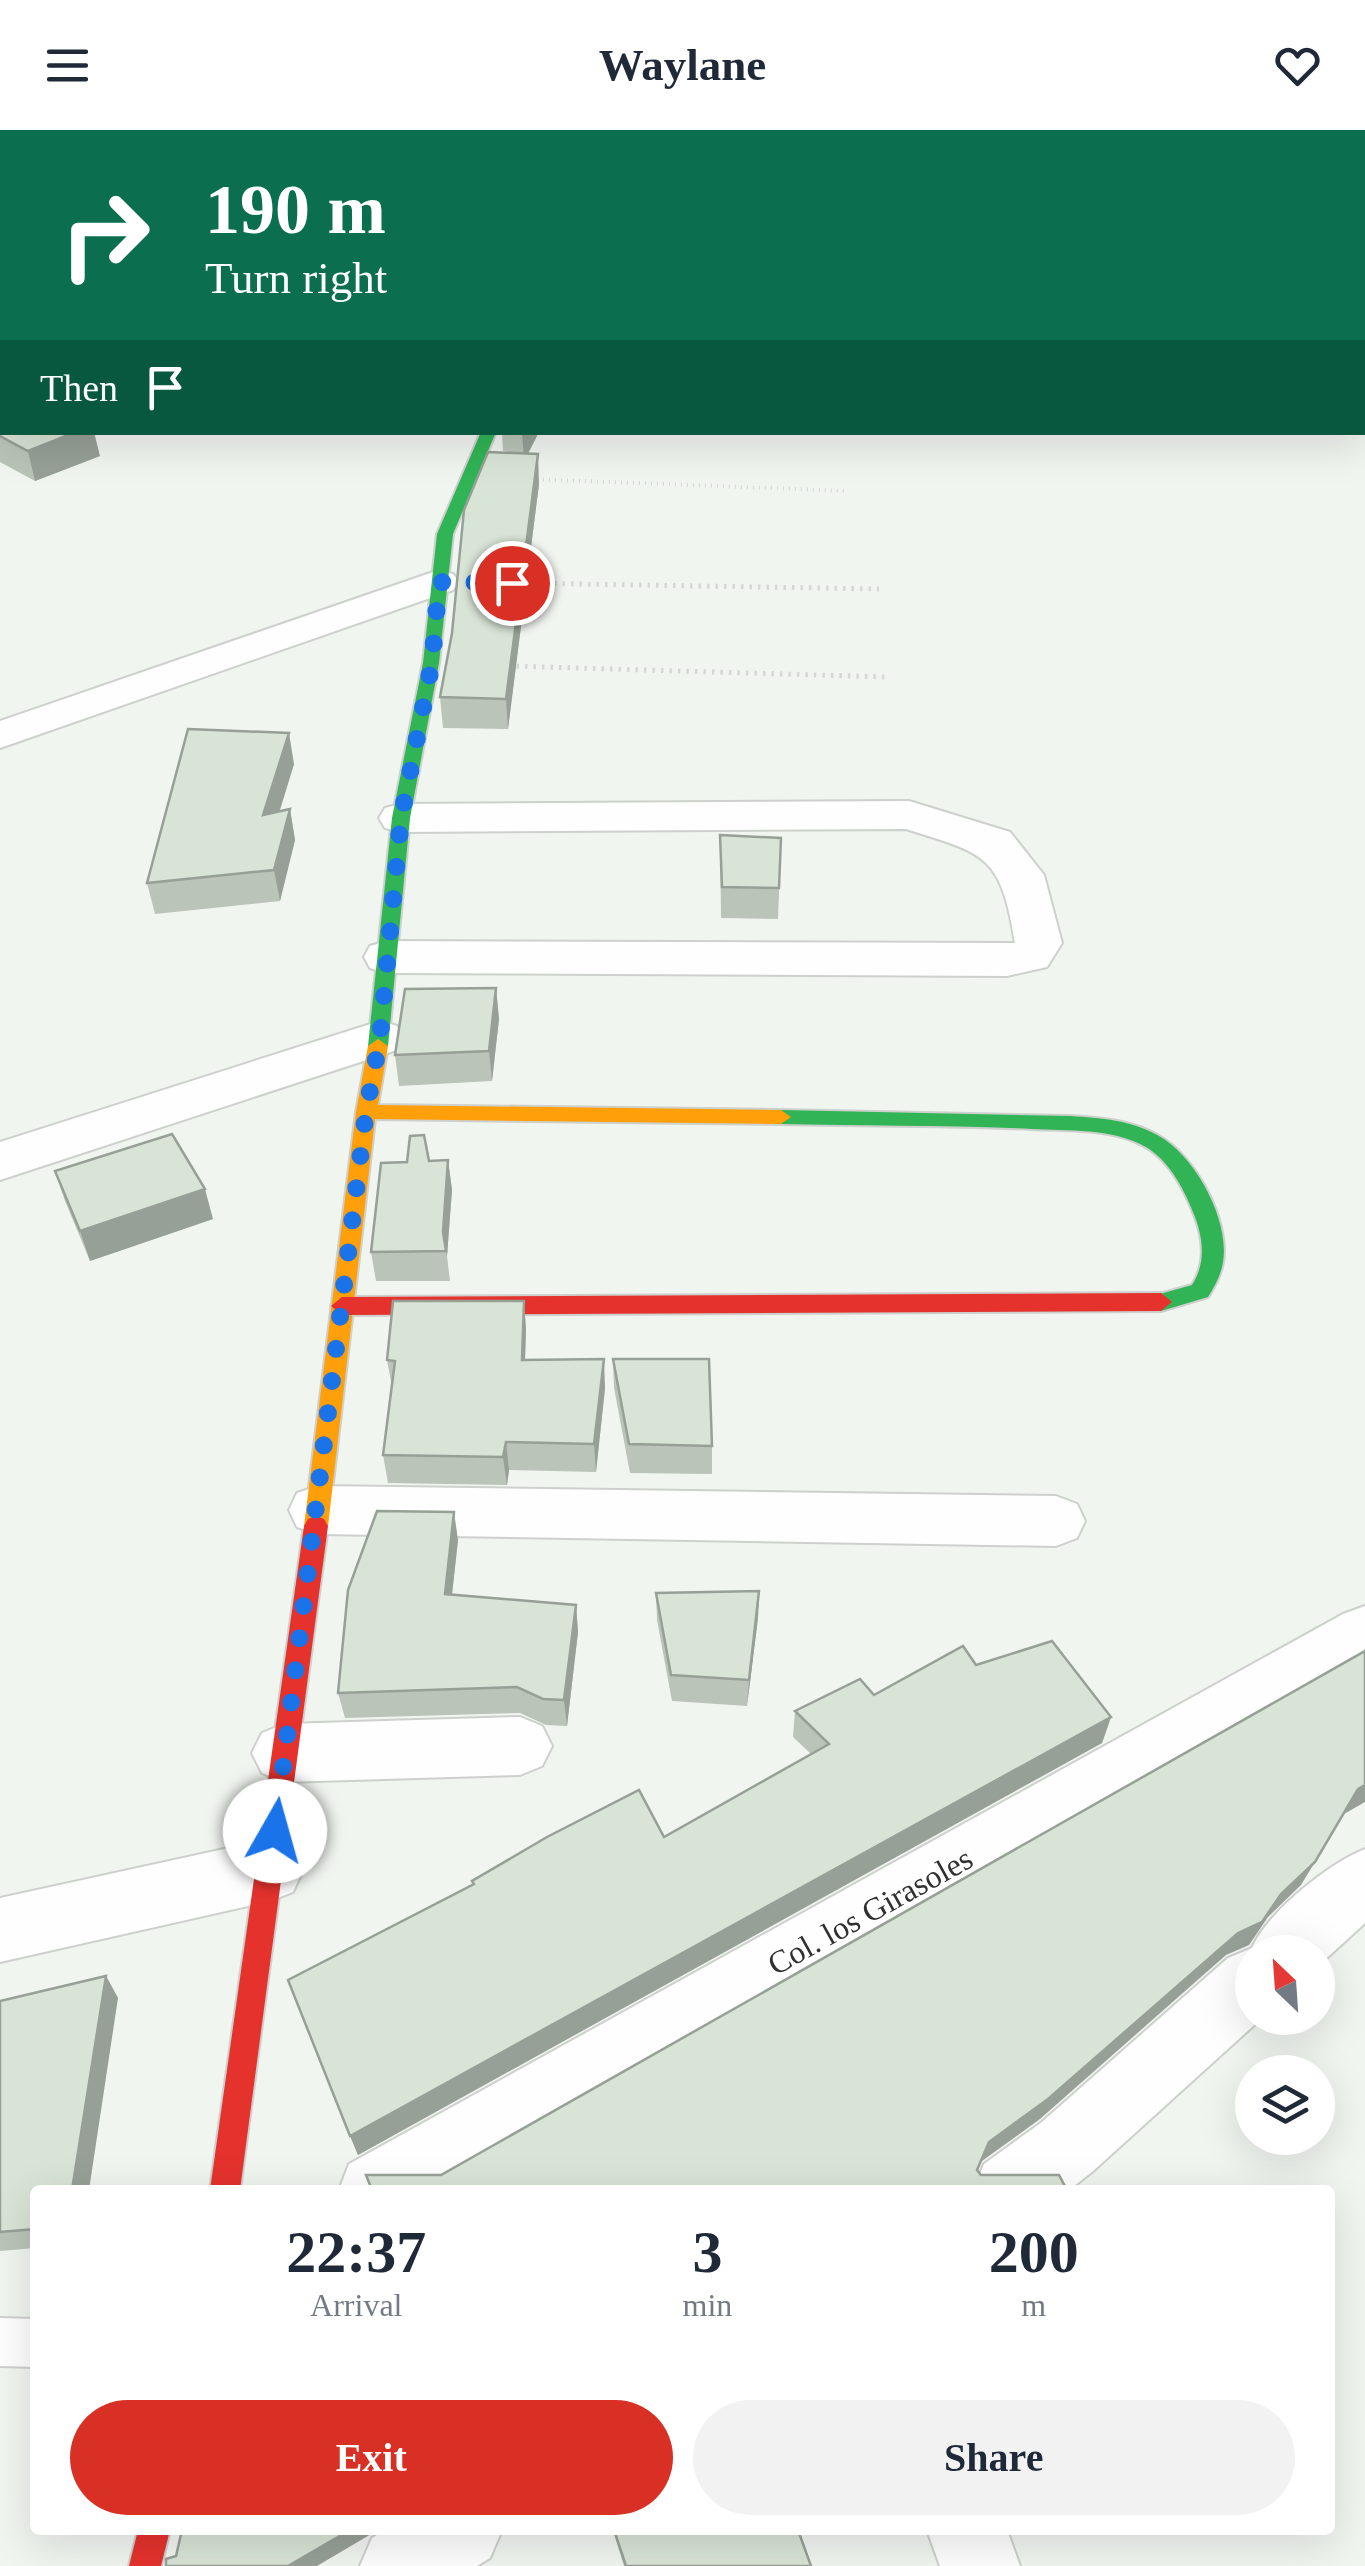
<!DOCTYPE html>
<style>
body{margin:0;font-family:"Times New Roman",serif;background:#f2f2f3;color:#1f2937;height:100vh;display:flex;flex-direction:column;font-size:38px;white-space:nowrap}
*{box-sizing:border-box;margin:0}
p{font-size:32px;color:#747a83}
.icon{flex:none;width:55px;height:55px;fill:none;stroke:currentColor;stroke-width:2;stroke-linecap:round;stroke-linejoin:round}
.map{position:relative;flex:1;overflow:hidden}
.side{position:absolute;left:30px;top:2055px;width:1305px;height:350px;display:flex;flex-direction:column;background:#fff;border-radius:10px;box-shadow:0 10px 40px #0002}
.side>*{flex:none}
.banner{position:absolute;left:0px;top:0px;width:1365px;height:305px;box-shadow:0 10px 40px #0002;background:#0b6e4f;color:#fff;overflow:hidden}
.needle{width:65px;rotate:335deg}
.controls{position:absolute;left:1235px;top:1805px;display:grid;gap:20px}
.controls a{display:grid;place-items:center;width:100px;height:100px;border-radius:50%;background:#fff;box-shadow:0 10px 40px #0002;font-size:50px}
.pin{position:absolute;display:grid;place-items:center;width:85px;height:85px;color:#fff;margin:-42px;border:5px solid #fff;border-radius:50%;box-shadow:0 2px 10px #0007}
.me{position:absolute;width:110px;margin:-55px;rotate:7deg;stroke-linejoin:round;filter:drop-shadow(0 0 8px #0008)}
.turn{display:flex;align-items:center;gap:35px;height:210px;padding:0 40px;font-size:45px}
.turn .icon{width:130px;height:130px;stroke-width:2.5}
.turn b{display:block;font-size:70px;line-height:85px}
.then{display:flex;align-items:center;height:95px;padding:0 40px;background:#0003;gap:20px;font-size:38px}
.eta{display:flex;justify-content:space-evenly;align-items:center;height:170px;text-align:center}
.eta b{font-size:60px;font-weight:800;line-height:70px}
.cta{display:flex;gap:20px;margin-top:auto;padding:20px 40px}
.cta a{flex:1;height:115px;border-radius:60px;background:#d93025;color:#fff;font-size:40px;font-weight:800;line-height:115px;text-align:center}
.cta a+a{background:#f2f2f3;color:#1f2937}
header{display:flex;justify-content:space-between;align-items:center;height:130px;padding:0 40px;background:#fff;font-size:45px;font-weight:800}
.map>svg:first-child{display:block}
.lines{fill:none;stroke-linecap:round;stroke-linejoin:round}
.lane-casing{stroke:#cdd0cc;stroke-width:4}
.street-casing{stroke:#cdd0cc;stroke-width:4}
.fast-casing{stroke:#cdd0cc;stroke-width:4}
.slow-casing{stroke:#cdd0cc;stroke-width:4}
.jam-casing{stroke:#cdd0cc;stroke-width:4}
.path-far1{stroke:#d5d6d5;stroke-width:4;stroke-dasharray:1 5;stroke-linecap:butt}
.path{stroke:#d5d6d5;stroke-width:5;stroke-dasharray:2.5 6;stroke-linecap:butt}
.lane{fill:#fdfefd;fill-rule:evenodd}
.street{fill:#fdfefd;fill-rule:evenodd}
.fast{fill:#30b455;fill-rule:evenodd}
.slow{fill:#ff9f0a;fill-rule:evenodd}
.jam{fill:#e5322d;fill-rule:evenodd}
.wall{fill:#bac4b8}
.shaded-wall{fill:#97a096}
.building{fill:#d8e4d6;stroke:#97a096;stroke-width:2.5}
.route{stroke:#1a73e8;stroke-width:18;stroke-dasharray:0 32.4}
.labels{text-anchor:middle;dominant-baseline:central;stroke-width:8;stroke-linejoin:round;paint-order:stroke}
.near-street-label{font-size:32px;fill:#2f312f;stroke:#fff}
</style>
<header><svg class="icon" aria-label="menu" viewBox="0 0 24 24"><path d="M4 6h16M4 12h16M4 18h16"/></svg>Waylane<svg class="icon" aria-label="heart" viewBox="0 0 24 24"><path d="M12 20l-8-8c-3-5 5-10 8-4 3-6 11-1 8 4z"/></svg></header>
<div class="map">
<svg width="1365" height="2436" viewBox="0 0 1365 2436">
<rect width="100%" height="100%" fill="#f1f5f0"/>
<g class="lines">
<defs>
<path id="lane" d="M0 2188 35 2189V2237L0 2236Z"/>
<path id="street" d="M810 0H840L841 2H811Z
M0 67H2V86H0Z
M439 440 453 444 459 452 453 460 0 618V591Z
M909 671 1010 702 1044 745 1062 813 1047 837 1007 846 387 843 370 838 364 827 370 816 387 811 1015 813C1001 724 985 724 906 699L401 702 385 698 379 688 385 678 401 674Z
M380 891 397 896 404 908 397 920 0 1050V1012Z
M318 1356 1056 1366 1077 1374 1085 1391 1077 1408 1056 1416 318 1404 297 1397 289 1380 297 1363Z
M1365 1476V1534L445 2060H339L349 2034 1343 1484Z
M520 1587 542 1596 552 1616 542 1636 520 1645 284 1652 262 1643 252 1623 262 1603 284 1594Z
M270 1709 293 1718 303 1740 293 1762 270 1771 0 1832V1768Z
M1365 1719V1793L1318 1836V1822H1252V1888H1262L1092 2042 1069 2060H974L984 2034 1042 1992 1228 1828 1252 1818C1267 1783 1329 1733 1365 1719Z
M385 2400H502L490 2428 477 2436H360L372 2408Z
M927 2400H1007L1020 2436H940Z"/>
<path id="fast" d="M481 302H496L453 404 439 533 410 688 388 916 378 923 368 916 392 688 423 533 437 404Z
M781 980 1070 986C1100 988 1132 990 1159 1006 1195 1026 1230 1090 1223 1132 1221 1145 1215 1156 1208 1167L1161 1181 1153 1178 1150 1172 1153 1166 1192 1155C1207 1132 1203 1106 1193 1082 1183 1057 1168 1029 1144 1016 1111 998 1069 1001 1032 999 949 995 865 996 781 994L771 987Z"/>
<path id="slow" d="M378 909 388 916 378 975 781 980 791 987 781 994 375 989 328 1396 324 1403 316 1406 308 1403 304 1396 356 982 368 916Z"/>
<path id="jam" d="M1161 1163 1172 1172 1161 1181 342 1185 331 1176 342 1167Z
M316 1386 324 1389 328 1396 240 2060H210L304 1396 308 1389Z
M138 2400H170L161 2436H129Z"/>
</defs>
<use href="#lane" class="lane-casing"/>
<use href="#street" class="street-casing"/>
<use href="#fast" class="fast-casing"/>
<use href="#slow" class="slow-casing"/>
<use href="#jam" class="jam-casing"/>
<path class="path-far1" d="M531 349 848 361"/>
<path class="path" d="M520 453 879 459
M508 536 887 547"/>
<use href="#lane" class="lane"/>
<use href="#street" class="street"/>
<use href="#fast" class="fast"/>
<use href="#slow" class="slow"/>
<use href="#jam" class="jam"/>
</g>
<path class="wall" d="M0 244 100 326 35 351 0 332Z
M502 302H539L528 324 539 354 508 599 443 598 440 567 507 322 503 321Z
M294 634 279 681 290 679 295 710 280 771 155 784 147 753Z
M720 705 781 708 778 789 721 788Z
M496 858 499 889 492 951 399 956 395 925Z
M448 1030 452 1060 447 1126 450 1151H376L371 1122 429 1031Z
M55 1041 213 1089 90 1131 65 1071Z
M524 1171 526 1200 525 1230 605 1258 596 1342 509 1340 507 1355 388 1353 383 1325 392 1257 387 1230Z
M613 1229 712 1316V1344L630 1343 614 1258Z
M458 1410 452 1465 576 1475 578 1502 567 1596 546 1595 520 1583 345 1588 338 1563Z
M759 1461 758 1488 747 1576 672 1571 657 1490 656 1463Z
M976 1535 1111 1587 1102 1613 358 2025 288 1850 473 1754 472 1751 664 1707 811 1624 793 1607 795 1581 874 1565Z
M106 1846 118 1868 35 2060V2118L0 2121V1871Z
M613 2400H798L811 2436H624Z"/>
<path class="shaded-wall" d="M76 302H94L100 326 35 351 28 321Z
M522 302H539L524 331Z
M538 324 539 354 508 599 506 569Z
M289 603 294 634 269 716 263 685Z
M290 679 295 710 280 771 274 740Z
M496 858 499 889 492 951 489 921Z
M448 1030 452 1060 447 1126 443 1102Z
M205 1059 213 1089 90 1131 80 1101Z
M524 1171 526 1200 524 1259 522 1230Z
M604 1229 605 1258 596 1342 594 1314Z
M506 1312 509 1340 507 1355 503 1327Z
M454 1382 458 1410 449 1491 445 1464Z
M759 1461 758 1488 747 1576 749 1550Z
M576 1475 578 1502 567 1596 564 1570Z
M1111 1587 1102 1613 358 2025 350 2006Z
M1365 1655V1672L1344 1684 1301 1755 1268 1787 1249 1815 1226 1825 1040 1989 982 2031 989 2012 1281 1764 1358 1659Z
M106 1846 118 1868 89 2060H72Z
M350 2400H378L317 2436H288Z"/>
<path class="building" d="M0 244 2 245V302H76L28 321 0 306Z
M488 322 538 324 506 569 440 567 452 503 464 380Z
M188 599 289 603 263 685 290 679 274 740 147 753Z
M720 705 781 708 779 758 722 757Z
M496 858 489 921 395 925 405 859Z
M172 1004 205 1059 80 1101 55 1041Z
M424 1005 429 1031 448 1030 443 1102 446 1121 371 1122 381 1033 407 1032 410 1006Z
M393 1171H524L522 1230 604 1229 594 1314 506 1312 503 1327 383 1325 395 1231 387 1230Z
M613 1229H709L712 1316 629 1314Z
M377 1381 454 1382 445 1464 576 1475 564 1570 543 1569 517 1557 338 1563 348 1460Z
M759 1461 749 1550 671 1545 656 1463Z
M1052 1511 1111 1587 350 2006 288 1850 474 1754 472 1751 547 1707 639 1660 664 1707 829 1614 795 1581 860 1549 874 1565 963 1516 976 1535Z
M1365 1521V1655L1358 1659 1315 1732 1281 1764 1262 1792 1238 1803 1048 1969 989 2012 977 2040 981 2045H1059L1067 2060H372L366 2045H441Z
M106 1846 72 2060H35V2099L0 2102V1871Z
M182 2400H350L288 2436H166V2429L176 2426Z
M614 2400H798L811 2436H626Z"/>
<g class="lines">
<path class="route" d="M275 1701 366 982 380 908 401 688 432 533 439 452 512 453"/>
</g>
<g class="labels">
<g class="near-street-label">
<text transform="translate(870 1781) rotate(-29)">Col. los Girasoles</text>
</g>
</g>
</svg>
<div class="controls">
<a><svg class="needle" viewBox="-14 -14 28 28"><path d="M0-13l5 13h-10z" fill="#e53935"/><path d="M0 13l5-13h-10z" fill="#747a83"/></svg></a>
<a><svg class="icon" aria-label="layers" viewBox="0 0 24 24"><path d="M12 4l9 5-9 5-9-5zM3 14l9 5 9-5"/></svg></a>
</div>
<div class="pin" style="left:512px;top:453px;background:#d93025"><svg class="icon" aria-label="arrive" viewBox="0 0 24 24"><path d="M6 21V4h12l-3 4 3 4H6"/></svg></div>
<svg class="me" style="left:275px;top:1701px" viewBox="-20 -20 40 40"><circle r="19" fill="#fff"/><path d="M0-13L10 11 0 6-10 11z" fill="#1a73e8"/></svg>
<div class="banner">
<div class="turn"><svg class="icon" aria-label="right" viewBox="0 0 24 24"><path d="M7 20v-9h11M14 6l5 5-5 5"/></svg><div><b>190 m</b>Turn right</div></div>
<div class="then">Then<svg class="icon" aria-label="arrive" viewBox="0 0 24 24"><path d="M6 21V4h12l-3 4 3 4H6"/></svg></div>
</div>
<section class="side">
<div class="eta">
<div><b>22:37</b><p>Arrival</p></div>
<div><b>3</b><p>min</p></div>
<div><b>200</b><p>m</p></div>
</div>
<div class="cta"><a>Exit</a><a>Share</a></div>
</section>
</div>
